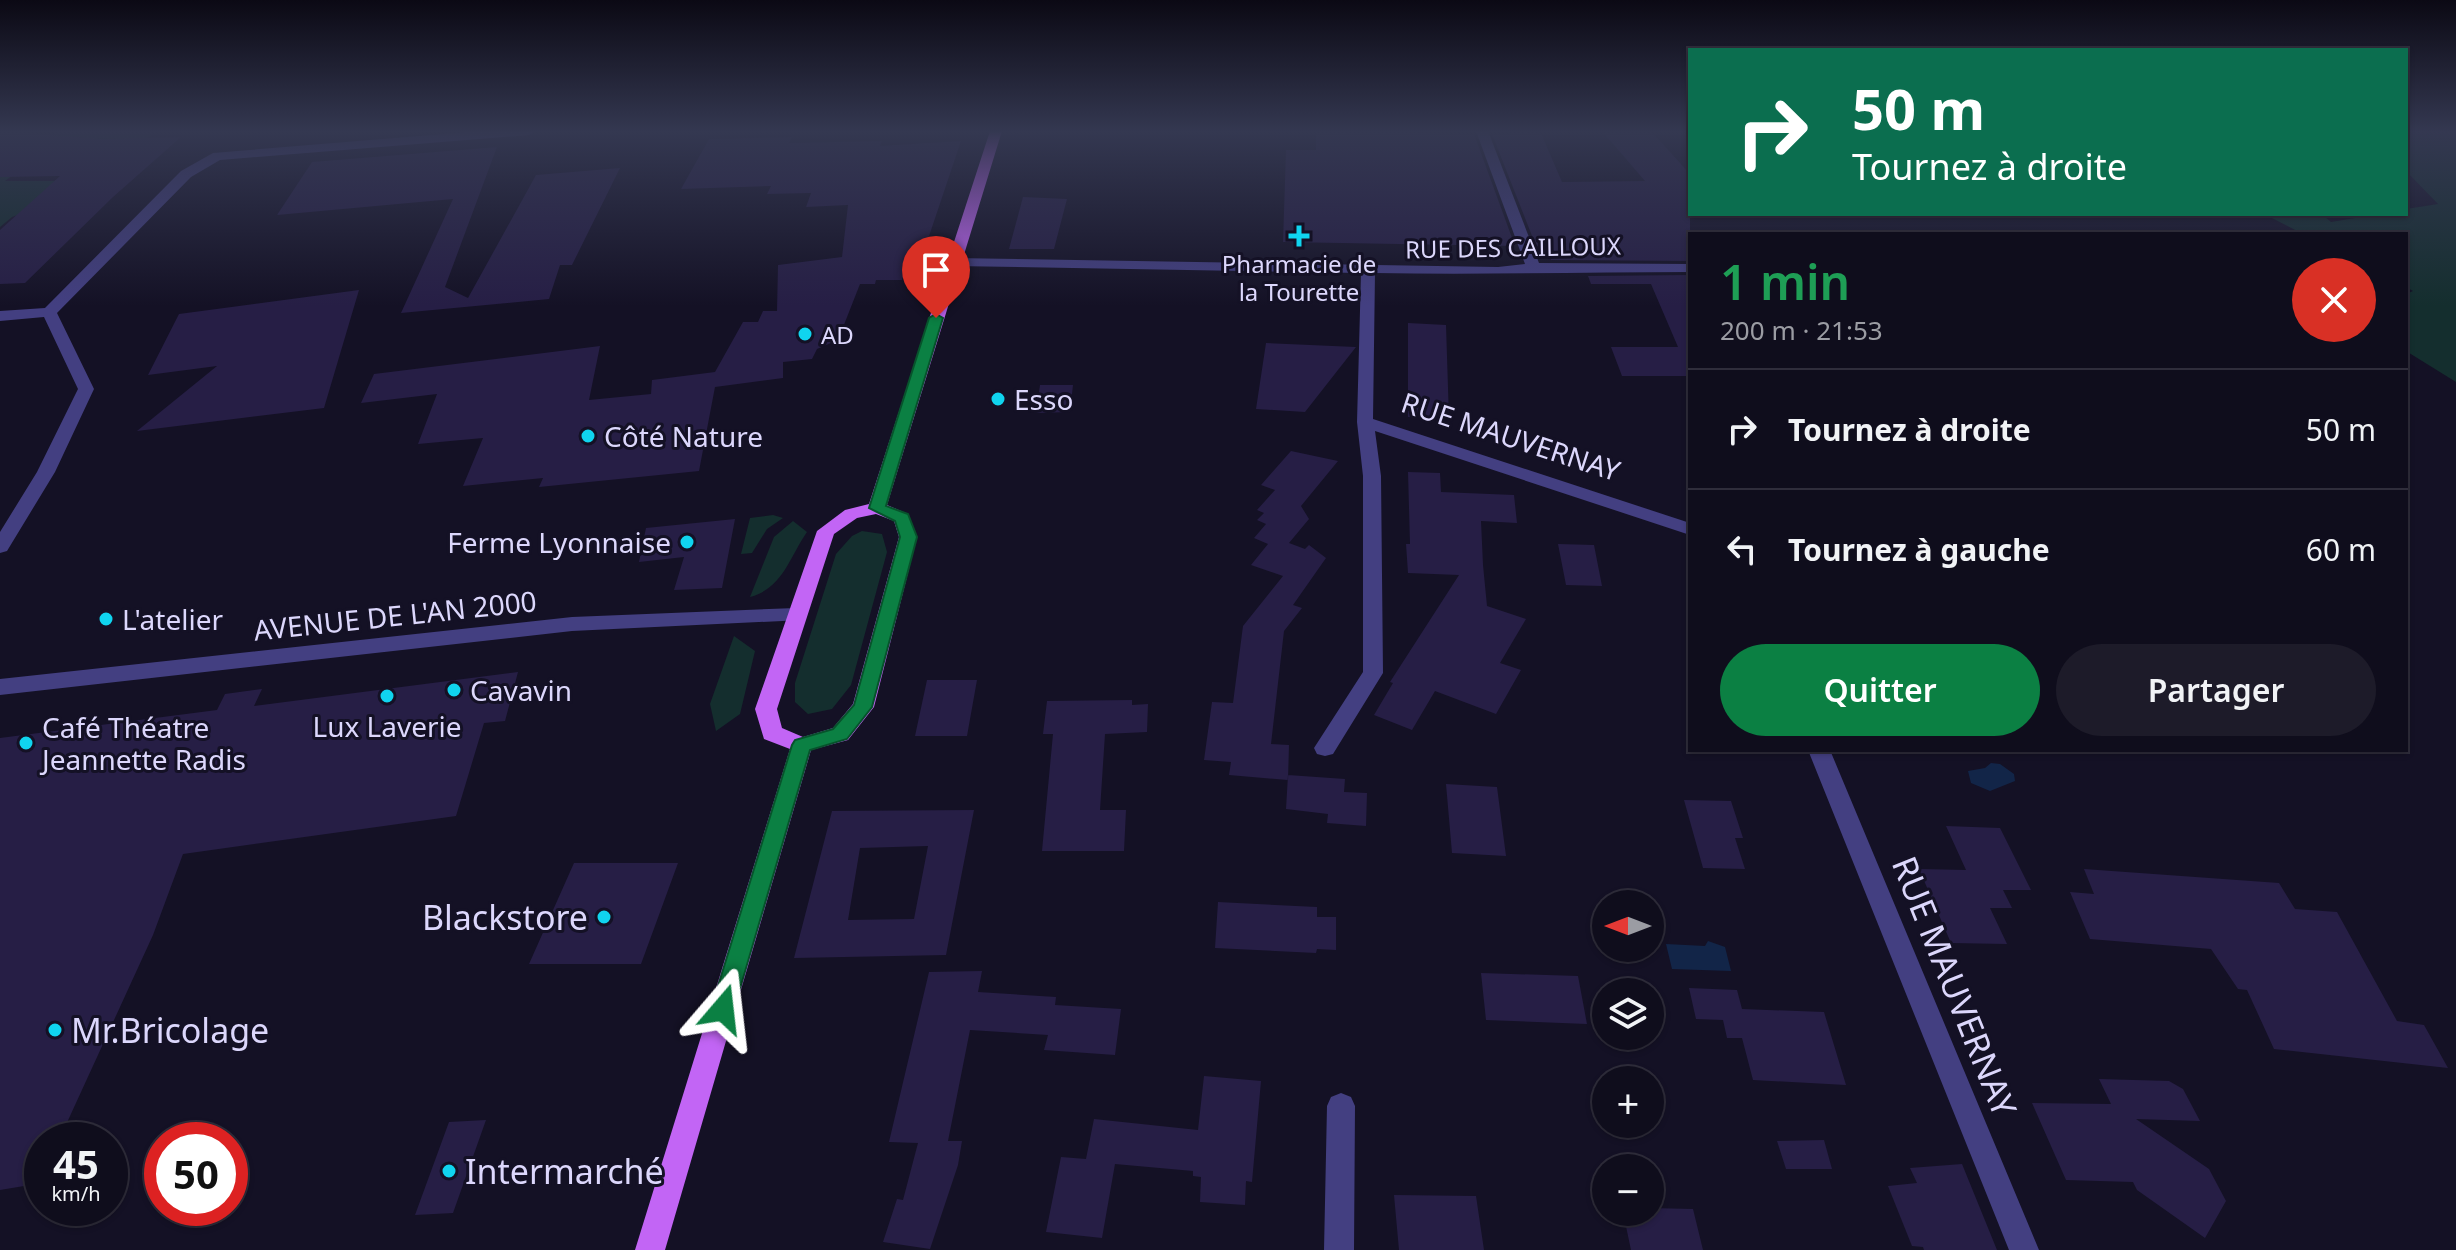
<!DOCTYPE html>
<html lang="fr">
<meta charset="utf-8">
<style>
body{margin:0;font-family:"Noto Sans",sans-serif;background:#1d1b29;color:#f1f3f6;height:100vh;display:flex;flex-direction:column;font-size:30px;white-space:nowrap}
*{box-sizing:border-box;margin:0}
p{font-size:26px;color:#9b9ca3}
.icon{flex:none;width:44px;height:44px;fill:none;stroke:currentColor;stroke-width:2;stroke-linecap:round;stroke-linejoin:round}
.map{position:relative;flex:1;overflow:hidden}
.details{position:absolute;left:1688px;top:232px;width:720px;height:520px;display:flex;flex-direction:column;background:#0f0d1c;border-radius:0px;box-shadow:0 2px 6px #0004,0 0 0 2px #2f2d3b}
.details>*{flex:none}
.banner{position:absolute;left:1688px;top:48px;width:720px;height:168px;border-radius:0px;box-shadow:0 2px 6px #0004,0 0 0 2px #2f2d3b;background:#0b6e4f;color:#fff;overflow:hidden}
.needle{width:52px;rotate:270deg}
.buttons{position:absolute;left:1592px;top:890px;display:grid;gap:16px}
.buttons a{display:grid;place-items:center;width:72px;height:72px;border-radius:50%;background:#0f0d1c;box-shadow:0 2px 6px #0004,0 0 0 2px #2f2d3b;font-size:40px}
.speed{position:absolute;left:24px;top:1122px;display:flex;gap:16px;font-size:40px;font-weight:700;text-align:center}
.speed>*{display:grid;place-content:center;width:104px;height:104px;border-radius:50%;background:#0f0d1c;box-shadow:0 2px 6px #0004,0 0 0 2px #2f2d3b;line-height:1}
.speed small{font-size:20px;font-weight:400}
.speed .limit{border:12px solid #d22;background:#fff;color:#111}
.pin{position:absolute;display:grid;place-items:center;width:68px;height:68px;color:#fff;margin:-82px -34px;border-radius:50% 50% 50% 0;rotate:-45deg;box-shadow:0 0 8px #0007}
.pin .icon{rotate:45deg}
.me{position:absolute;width:88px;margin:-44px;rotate:17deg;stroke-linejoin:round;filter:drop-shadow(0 0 6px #0008)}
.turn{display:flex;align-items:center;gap:28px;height:168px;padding:0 32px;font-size:36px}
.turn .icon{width:104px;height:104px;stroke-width:2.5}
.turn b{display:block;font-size:56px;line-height:68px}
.round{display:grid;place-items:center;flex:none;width:84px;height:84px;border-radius:42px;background:#1d1b29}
.overview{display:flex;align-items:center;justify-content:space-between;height:136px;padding:0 32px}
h1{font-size:48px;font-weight:600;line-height:60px;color:#1e9e55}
.cta{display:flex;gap:16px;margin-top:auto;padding:16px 32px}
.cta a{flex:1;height:92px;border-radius:48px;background:#0b8043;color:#fff;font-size:32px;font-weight:600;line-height:92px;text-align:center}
.cta a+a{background:#1d1b29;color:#f1f3f6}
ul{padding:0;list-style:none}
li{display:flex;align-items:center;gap:24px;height:120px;padding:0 32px;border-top:2px solid #2f2d3b}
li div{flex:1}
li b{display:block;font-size:30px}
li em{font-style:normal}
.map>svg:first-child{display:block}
.green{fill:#142e2e}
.water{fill:#122548}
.building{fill:#261e45;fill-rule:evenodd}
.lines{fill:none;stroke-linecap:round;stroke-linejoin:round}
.minor{fill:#433f81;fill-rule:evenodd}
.major{fill:#c265f5;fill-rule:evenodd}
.route{fill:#0b8043;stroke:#07532c;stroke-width:2}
.poi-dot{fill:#10d4ef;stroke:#141125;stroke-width:3}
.labels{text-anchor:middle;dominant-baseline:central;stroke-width:6;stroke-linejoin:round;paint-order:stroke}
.far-street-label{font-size:24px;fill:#dcd7fc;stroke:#141125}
.far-poi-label{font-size:24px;fill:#dcd7fc;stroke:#141125}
.poi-label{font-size:28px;fill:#dcd7fc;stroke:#141125;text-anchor:start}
.street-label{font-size:28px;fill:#dcd7fc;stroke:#141125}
.near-poi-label{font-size:34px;fill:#dcd7fc;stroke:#141125;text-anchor:start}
.near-street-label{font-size:34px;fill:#dcd7fc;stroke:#141125}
</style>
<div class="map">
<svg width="2456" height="1250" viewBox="0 0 2456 1250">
<rect width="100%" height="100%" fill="#141125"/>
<path class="green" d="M62 131H156L148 138 59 141 5 181H62L26 212 12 217 0 227V155Z
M2406 131H2456V382L2406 351V294L2413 291 2406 287V234H2303L2264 214H2322L2331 222 2379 214H2406V209L2438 204 2406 171Z
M773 515 783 518 767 529 752 553 741 554 750 518Z
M793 521 807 532C789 558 783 588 750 597L774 537Z
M862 531 882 534 887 552 851 685 832 709 808 714 795 702V683L836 554 852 536Z
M734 636 755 651 740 714 716 731 710 704Z"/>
<path class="water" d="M1991 763 2000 764 2014 774 2015 781 1990 791 1971 783 1968 771 1985 768Z
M1708 941 1725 947 1731 971 1672 969 1666 944 1705 946Z"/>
<path class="building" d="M0 131 101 139 181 137 113 197 25 283 0 284V230L60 176 0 177Z
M1316 131 1474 134 1515 246 1283 242 1286 150H1316Z
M1510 131H1540L1562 182 1645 181 1602 131H1651L1690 174V261L1551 260 1546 246H1536L1492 134H1511Z
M792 137 789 143 882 141 880 146 961 141 922 257H910L902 280H876L875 284H860L838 340 817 349 812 359 783 362V378L715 387 699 471 539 487 543 478 463 486 483 438 418 444 437 394 361 403 374 374 600 346 589 400 651 394 652 380 715 372 743 322H758L763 311H777L778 265 842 257 848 205 806 207 811 193 767 194 771 186 681 189 709 139Z
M497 147 445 287 468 298 536 175 620 168 572 265H560L549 299 401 313 453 199 277 215 312 162Z
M1023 197 1067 199 1054 249H1009Z
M1690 275V376H1622L1611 347H1678L1651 284H1591L1588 276Z
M359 290 324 408 137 431 217 366 148 375 179 314Z
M1408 323 1446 325 1449 419 1408 417Z
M1266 343 1356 347 1305 412 1256 409Z
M1040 385H1073L1070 412 1036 413Z
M1291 451 1338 461 1301 506 1309 519 1289 543 1305 549 1309 545 1326 558 1293 605 1302 608 1284 631 1271 744 1289 745 1288 780 1229 775 1231 762 1204 760 1212 702 1233 703 1243 626 1283 576 1251 565 1268 544 1254 538 1266 524 1257 520 1264 513 1257 510 1275 490 1261 485Z
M1408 472 1440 473 1441 492 1514 495 1517 523 1481 521 1483 565 1487 606 1526 619 1500 663 1521 670 1496 714 1435 691 1412 730 1374 715 1393 683 1390 682 1459 575 1408 573 1406 544H1410Z
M735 519 722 588 674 590 684 557 639 562 646 528Z
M1558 544 1594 545 1602 586 1566 585Z
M518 672 505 721 484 723 456 816 183 854 153 935 59 1140H42V1183L0 1190V738L217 710 225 694 262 689 254 706Z
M927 680H977L967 736H915Z
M1132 700V705L1148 704 1147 732 1105 734 1100 810H1126L1124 851H1042L1053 734H1043L1047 701Z
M1288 775 1345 779 1344 792 1367 793 1366 826 1327 823 1328 814 1286 809Z
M1446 784 1497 787 1506 856 1452 853Z
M1684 800 1731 801 1743 838H1735L1745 869 1703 868Z
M974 810 946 955 794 958 832 811ZM928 846 914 919 848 920 860 848Z
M1946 826 2000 828 2031 890H2003L2012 908H1990L2007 944 1951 943 1919 869 1966 870Z
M574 863H678L641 964H529Z
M2084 869 2279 883 2295 909 2337 912 2397 1021 2424 1025 2448 1068 2274 1049 2247 990 2238 989 2211 949 2090 939 2070 892 2094 894Z
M1218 902 1317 907V917H1336V950L1317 949 1316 953 1215 948Z
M982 971 978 992 1056 997 1055 1005 1121 1009 1115 1055 1044 1050 1048 1035 970 1030 948 1141H962L958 1165 930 1249 883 1242 897 1199 903 1200 918 1143 889 1142 929 972Z
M1481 973 1578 976 1587 1024 1486 1020Z
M1689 988 1737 990 1742 1009 1824 1012 1846 1085 1753 1080 1742 1038H1727L1723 1020 1696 1019Z
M1204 1076 1261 1081 1252 1182 1246 1181 1245 1205 1200 1202 1201 1177 1193 1176V1171L1115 1164 1102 1238 1046 1232 1061 1157 1086 1159 1094 1119 1198 1130Z
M2099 1079 2169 1081 2183 1089 2200 1121 2136 1119 2209 1169 2226 1201 2205 1238 2137 1190 2133 1182 2066 1180 2032 1103 2111 1104Z
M486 1120 453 1213 415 1215 449 1122Z
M1824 1140 1832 1169H1786L1777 1141Z
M1962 1164 1997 1250H1924L1923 1247 1912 1246 1888 1186 1917 1183 1910 1168Z
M1394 1195 1476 1196 1484 1250H1399Z
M1650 1208 1693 1209 1703 1250H1631L1623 1212H1650Z"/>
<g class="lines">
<path class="minor" d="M480 131H535L529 135 220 160 191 177 57 313 94 389 55 472 7 551 0 553V532L37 472 78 389 44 317 0 321V311L45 308 181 171 213 153Z
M1476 131H1488L1539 263 1690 264V272C1585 272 1480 275 1375 273L1373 419 1690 523V535L1375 431 1381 476 1383 673 1333 754 1325 756 1317 754 1314 748 1363 672V476L1357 422 1361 273 953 266 946 262 953 258 1498 267 1525 264Z
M796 608 806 615 803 620 572 631 0 695V679L572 617Z
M1808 750H1830L2039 1250H2009Z
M1341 1093 1351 1097 1355 1106 1354 1250H1324L1327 1106 1331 1097Z"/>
<path class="major" d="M990 131H1002L887 505 908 514 917 537 874 707 848 740 811 750 665 1250H635L790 749 764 739 755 709 817 531 845 510 869 504ZM876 514 894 521 899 537 853 704 833 728 803 737 782 728 777 709 834 534 857 518Z"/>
</g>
<linearGradient id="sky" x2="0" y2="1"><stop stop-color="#0b0914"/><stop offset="0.43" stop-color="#343851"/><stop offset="1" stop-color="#343851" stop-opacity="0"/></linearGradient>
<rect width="2456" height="306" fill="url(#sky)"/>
<path class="route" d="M936 314 943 318 886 506 908 514 917 537 872 707 847 739 810 750 734 1009 731 1017 723 1020 714 1017 711 1009 792 745 795 740 833 729 854 705 900 537 895 521 869 508 929 318Z"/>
<g class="poi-dot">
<path d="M1295 224h8v8h8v8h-8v8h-8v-8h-8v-8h8z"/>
<circle cx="805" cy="334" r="8"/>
<circle cx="998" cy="399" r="8"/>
<circle cx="588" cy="436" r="8"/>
<circle cx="687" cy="542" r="8"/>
<circle cx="106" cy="619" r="8"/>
<circle cx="454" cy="690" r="8"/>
<circle cx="387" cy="696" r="8"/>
<circle cx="26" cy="743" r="8"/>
<circle cx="604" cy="917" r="8"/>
<circle cx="55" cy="1030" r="8"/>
<circle cx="449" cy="1171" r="8"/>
</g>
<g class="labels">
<g class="far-street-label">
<text transform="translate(1513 247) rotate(-1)">RUE DES CAILLOUX</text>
</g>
<g class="far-poi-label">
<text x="1299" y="263">Pharmacie de<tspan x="1299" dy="28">la Tourette</tspan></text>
<text x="821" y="334" text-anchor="start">AD</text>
</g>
<g class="poi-label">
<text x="1014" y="399">Esso</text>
<text x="604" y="436">Côté Nature</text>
<text x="671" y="542" text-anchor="end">Ferme Lyonnaise</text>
<text x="122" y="619">L'atelier</text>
<text x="470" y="690">Cavavin</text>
<text x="387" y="726" text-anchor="middle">Lux Laverie</text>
<text x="42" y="727">Café Théatre<tspan x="42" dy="32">Jeannette Radis</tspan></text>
</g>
<g class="street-label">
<text transform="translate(1511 436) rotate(18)">RUE MAUVERNAY</text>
<text transform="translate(395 615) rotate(-6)">AVENUE DE L'AN 2000</text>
</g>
<g class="near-poi-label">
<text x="588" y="917" text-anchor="end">Blackstore</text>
<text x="71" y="1030">Mr.Bricolage</text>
<text x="465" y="1171">Intermarché</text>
</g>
<g class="near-street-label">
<text transform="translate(1955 986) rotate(68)">RUE MAUVERNAY</text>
</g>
</g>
</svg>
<div class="buttons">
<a><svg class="needle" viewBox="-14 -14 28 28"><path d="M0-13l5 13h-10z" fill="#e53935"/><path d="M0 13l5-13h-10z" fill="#9b9ca3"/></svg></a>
<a><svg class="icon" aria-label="layers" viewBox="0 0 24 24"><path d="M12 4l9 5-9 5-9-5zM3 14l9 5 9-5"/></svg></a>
<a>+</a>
<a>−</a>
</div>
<div class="speed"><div>45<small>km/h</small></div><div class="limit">50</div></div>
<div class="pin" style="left:936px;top:318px;background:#d93025"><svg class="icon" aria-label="arrive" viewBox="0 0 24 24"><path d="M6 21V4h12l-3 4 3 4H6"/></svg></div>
<svg class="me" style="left:723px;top:1009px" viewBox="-20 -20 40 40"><path d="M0-17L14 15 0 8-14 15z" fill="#0b8043" stroke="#fff" stroke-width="4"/></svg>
<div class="banner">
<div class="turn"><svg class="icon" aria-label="right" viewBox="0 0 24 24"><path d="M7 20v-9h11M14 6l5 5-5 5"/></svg><div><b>50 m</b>Tournez à droite</div></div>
</div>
<section class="details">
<div class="overview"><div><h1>1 min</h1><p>200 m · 21:53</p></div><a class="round" style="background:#d93025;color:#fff"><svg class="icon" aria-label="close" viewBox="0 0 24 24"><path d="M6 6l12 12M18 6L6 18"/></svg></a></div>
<ul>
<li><svg class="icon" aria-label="right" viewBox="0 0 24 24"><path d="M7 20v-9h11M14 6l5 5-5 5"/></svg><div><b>Tournez à droite</b></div><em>50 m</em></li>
<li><svg class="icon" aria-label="left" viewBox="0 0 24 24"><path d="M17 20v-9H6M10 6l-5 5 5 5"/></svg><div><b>Tournez à gauche</b></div><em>60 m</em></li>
</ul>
<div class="cta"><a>Quitter</a><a>Partager</a></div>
</section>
</div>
